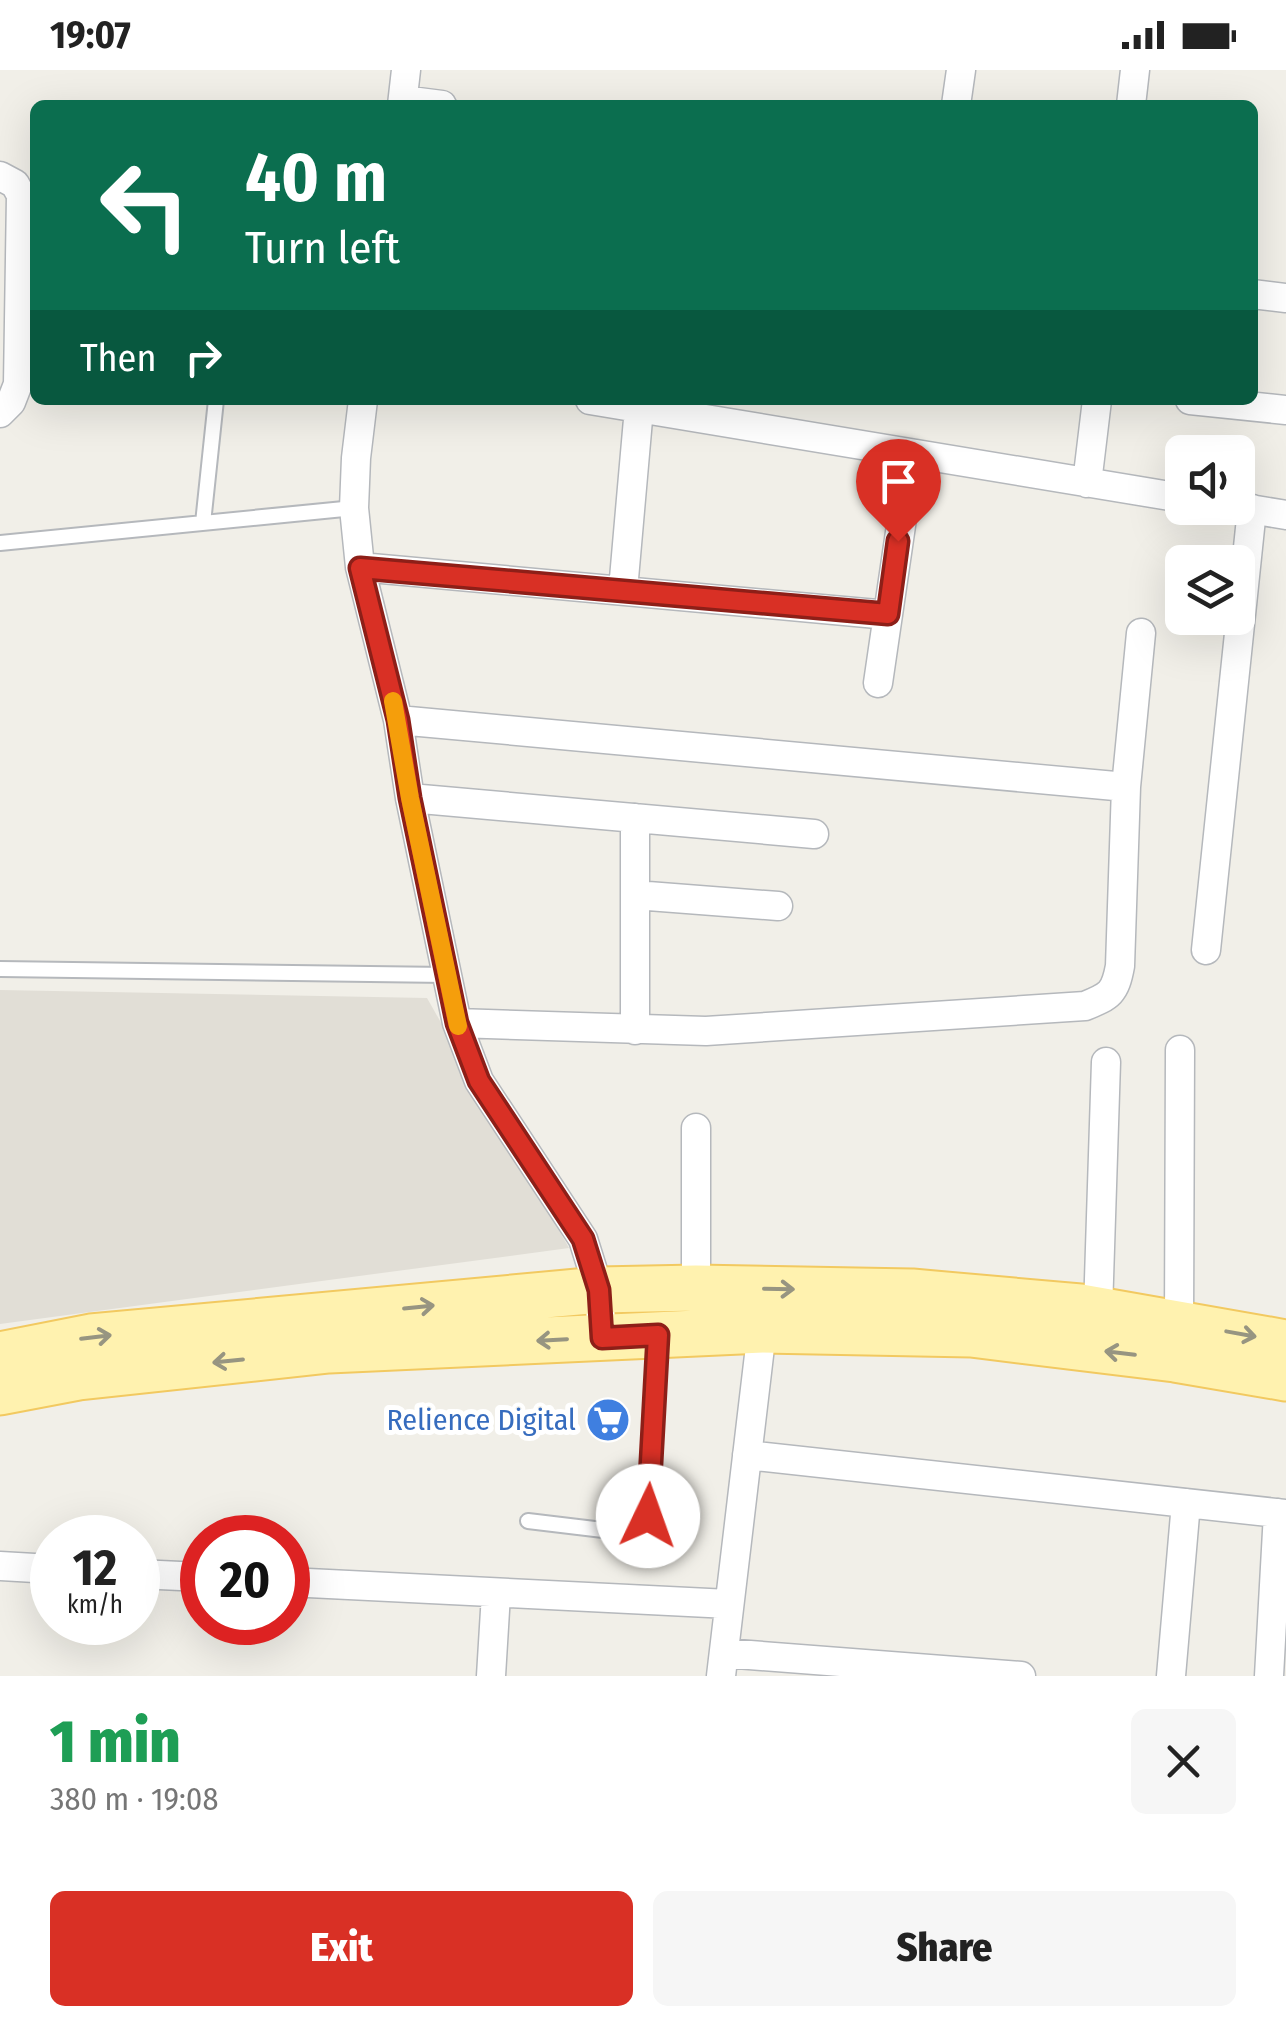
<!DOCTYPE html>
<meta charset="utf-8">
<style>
body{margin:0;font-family:"Fira Sans Condensed",sans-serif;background:#f6f6f6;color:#222;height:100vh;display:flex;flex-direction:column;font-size:38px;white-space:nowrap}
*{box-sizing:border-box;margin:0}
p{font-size:32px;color:#767676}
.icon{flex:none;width:55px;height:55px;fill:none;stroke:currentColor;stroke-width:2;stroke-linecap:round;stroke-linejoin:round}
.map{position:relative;height:1606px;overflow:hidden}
.panel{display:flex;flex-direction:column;background:#fff;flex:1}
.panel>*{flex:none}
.top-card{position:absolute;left:30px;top:30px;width:1228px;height:305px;border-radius:15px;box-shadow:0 10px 40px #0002;background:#0b6e4f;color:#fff;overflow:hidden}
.fabs{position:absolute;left:1165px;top:365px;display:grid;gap:20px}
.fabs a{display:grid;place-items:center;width:90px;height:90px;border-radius:15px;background:#fff;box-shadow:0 10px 40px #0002;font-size:50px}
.speed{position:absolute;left:30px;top:1445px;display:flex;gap:20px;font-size:50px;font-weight:700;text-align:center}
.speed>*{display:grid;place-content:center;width:130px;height:130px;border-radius:50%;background:#fff;box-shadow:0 10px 40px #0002;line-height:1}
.speed small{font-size:25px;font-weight:400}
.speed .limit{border:15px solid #d22;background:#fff;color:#111}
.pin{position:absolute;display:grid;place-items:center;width:85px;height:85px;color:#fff;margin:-102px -42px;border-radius:50% 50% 50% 0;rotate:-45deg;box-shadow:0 0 10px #0007}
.pin .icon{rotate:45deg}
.me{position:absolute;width:110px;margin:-55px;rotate:3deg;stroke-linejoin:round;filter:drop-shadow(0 0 8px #0008)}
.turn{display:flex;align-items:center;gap:35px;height:210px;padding:0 50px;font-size:45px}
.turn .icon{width:130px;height:130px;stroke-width:2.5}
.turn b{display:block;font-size:70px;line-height:85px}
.then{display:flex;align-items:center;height:95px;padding:0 50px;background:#0003;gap:20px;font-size:38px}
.round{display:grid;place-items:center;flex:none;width:105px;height:105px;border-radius:15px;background:#f6f6f6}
.head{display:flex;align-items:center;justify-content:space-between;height:170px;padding:0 50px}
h1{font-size:60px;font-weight:800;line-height:75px;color:#1e9e55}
.cta{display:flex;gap:20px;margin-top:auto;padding:20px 50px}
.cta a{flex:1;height:115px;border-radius:15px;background:#d93025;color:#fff;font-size:40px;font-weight:800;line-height:115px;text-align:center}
.cta a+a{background:#f6f6f6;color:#222}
.status{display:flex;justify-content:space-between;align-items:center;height:70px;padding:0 50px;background:#fff;direction:ltr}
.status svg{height:28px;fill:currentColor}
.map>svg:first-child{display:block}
.education{fill:#e1ded6}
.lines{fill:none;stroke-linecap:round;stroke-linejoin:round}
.service-casing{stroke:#b5b8bc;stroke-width:18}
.minor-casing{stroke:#b5b8bc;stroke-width:31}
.primary-casing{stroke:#f2c960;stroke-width:49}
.service{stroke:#fff;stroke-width:14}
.minor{stroke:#fff;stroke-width:28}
.primary{stroke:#fff2af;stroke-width:45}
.oneway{stroke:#979581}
.route-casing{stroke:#8d1f18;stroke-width:25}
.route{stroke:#d93025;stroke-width:18}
.slow{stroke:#f59e0b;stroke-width:18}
.labels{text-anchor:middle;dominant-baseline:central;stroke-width:10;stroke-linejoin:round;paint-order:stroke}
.shop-label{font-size:30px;fill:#366cbe;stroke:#fff;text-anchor:end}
</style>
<div class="status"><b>19:07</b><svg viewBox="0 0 49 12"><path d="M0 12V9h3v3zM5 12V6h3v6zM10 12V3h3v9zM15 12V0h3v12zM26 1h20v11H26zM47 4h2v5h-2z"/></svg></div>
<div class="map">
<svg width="1286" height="1606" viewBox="0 0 1286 1606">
<rect width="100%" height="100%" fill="#f1efe8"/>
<path class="education" d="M0 920 427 928 569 1178 0 1254Z"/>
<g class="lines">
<defs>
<path id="service" d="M203 453 216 330
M0 473 354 438
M0 899 447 905
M528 1451 628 1463 641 1460 648 1446 657 1271"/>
<path id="minor" d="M403 30 442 35
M402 35 406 0
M956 35 961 0
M1131 35 1135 0
M0 106 15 114 21 125 18 314 11 332 0 343
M1252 224 1286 228
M363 330 356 388 354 438 360 497 398 650 410 728 457 953 479 1011 583 1169 599 1220 602 1268
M590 330 1182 428
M1190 330 1286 340
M1087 413 1097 330
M1238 437 1286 445
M360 497 888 545
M623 520 639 338
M878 613 904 435
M398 650 1126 717
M410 728 814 764
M635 825 778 836
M1206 880 1252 439
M457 953 706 961 1085 936C1110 926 1115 923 1120 896L1126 717 1141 563
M635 960V748
M696 1058V1218
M1098 1240 1106 992
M1179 1254 1180 980
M747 1385 1286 1444
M0 1496 52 1499
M138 1504 202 1507
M288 1512 729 1534
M724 1583 1021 1606
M491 1606 496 1524
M721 1606 762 1260
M1171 1606 1186 1433
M1269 1606 1278 1443"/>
<path id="primary" d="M0 1285 91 1267 599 1220 696 1218 912 1222 1080 1237 1286 1273
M0 1322 79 1307 329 1280 762 1260 971 1264 1175 1289 1286 1308"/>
</defs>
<use href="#service" class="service-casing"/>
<use href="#minor" class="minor-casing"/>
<use href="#primary" class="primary-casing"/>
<use href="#service" class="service"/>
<use href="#minor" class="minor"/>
<use href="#primary" class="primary"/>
</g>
<defs><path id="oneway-shaft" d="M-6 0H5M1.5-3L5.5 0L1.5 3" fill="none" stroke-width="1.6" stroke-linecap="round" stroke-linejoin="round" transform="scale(2.5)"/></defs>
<g class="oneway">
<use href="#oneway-shaft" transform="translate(779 1219) rotate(1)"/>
<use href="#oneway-shaft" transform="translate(419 1237) rotate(-6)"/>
<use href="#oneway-shaft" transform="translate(1241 1264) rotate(10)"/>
<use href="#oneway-shaft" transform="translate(96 1267) rotate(-7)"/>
<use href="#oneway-shaft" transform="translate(552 1270) rotate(177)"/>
<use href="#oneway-shaft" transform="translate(1120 1283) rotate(-173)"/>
<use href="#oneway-shaft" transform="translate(228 1291) rotate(174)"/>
</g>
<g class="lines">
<defs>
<path id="route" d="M648 1446 658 1265 602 1268 599 1220 583 1169 479 1011 457 953 410 728 398 650 360 498 888 544 898 471"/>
</defs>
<use href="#route" class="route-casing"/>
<use href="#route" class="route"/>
<path class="slow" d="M393 631 410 728 458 956"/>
</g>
<defs>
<symbol id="supermarket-disc" viewBox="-11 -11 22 22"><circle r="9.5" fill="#3f7fe0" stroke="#fff"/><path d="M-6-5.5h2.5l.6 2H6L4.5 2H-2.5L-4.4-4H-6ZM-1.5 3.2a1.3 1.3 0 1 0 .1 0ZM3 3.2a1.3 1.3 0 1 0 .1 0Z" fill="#fff"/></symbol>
</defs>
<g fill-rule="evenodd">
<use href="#supermarket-disc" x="583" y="1325" width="50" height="50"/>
</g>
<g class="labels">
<g class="shop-label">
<text x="576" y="1350">Relience Digital</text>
</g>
</g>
</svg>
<div class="fabs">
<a><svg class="icon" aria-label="sound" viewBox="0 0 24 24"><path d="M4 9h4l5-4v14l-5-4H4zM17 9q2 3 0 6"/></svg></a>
<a><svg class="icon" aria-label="layers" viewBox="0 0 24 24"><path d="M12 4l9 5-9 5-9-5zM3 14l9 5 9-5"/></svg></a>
</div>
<div class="speed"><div>12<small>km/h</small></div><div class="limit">20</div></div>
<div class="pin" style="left:898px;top:471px;background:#d93025"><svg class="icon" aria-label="arrive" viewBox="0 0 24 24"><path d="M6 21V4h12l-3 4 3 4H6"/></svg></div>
<svg class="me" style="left:648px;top:1446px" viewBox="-20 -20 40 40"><circle r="19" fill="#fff"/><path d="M0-13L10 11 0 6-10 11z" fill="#d93025"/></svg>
<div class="top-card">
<div class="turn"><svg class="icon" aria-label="left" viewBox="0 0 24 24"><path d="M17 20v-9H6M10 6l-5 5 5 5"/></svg><div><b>40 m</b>Turn left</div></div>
<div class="then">Then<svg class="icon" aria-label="right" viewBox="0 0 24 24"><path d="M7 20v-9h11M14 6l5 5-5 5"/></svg></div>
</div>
</div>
<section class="panel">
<div class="head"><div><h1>1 min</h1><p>380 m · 19:08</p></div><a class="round"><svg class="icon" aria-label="close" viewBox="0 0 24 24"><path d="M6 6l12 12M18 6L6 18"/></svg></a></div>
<div class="cta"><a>Exit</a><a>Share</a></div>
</section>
